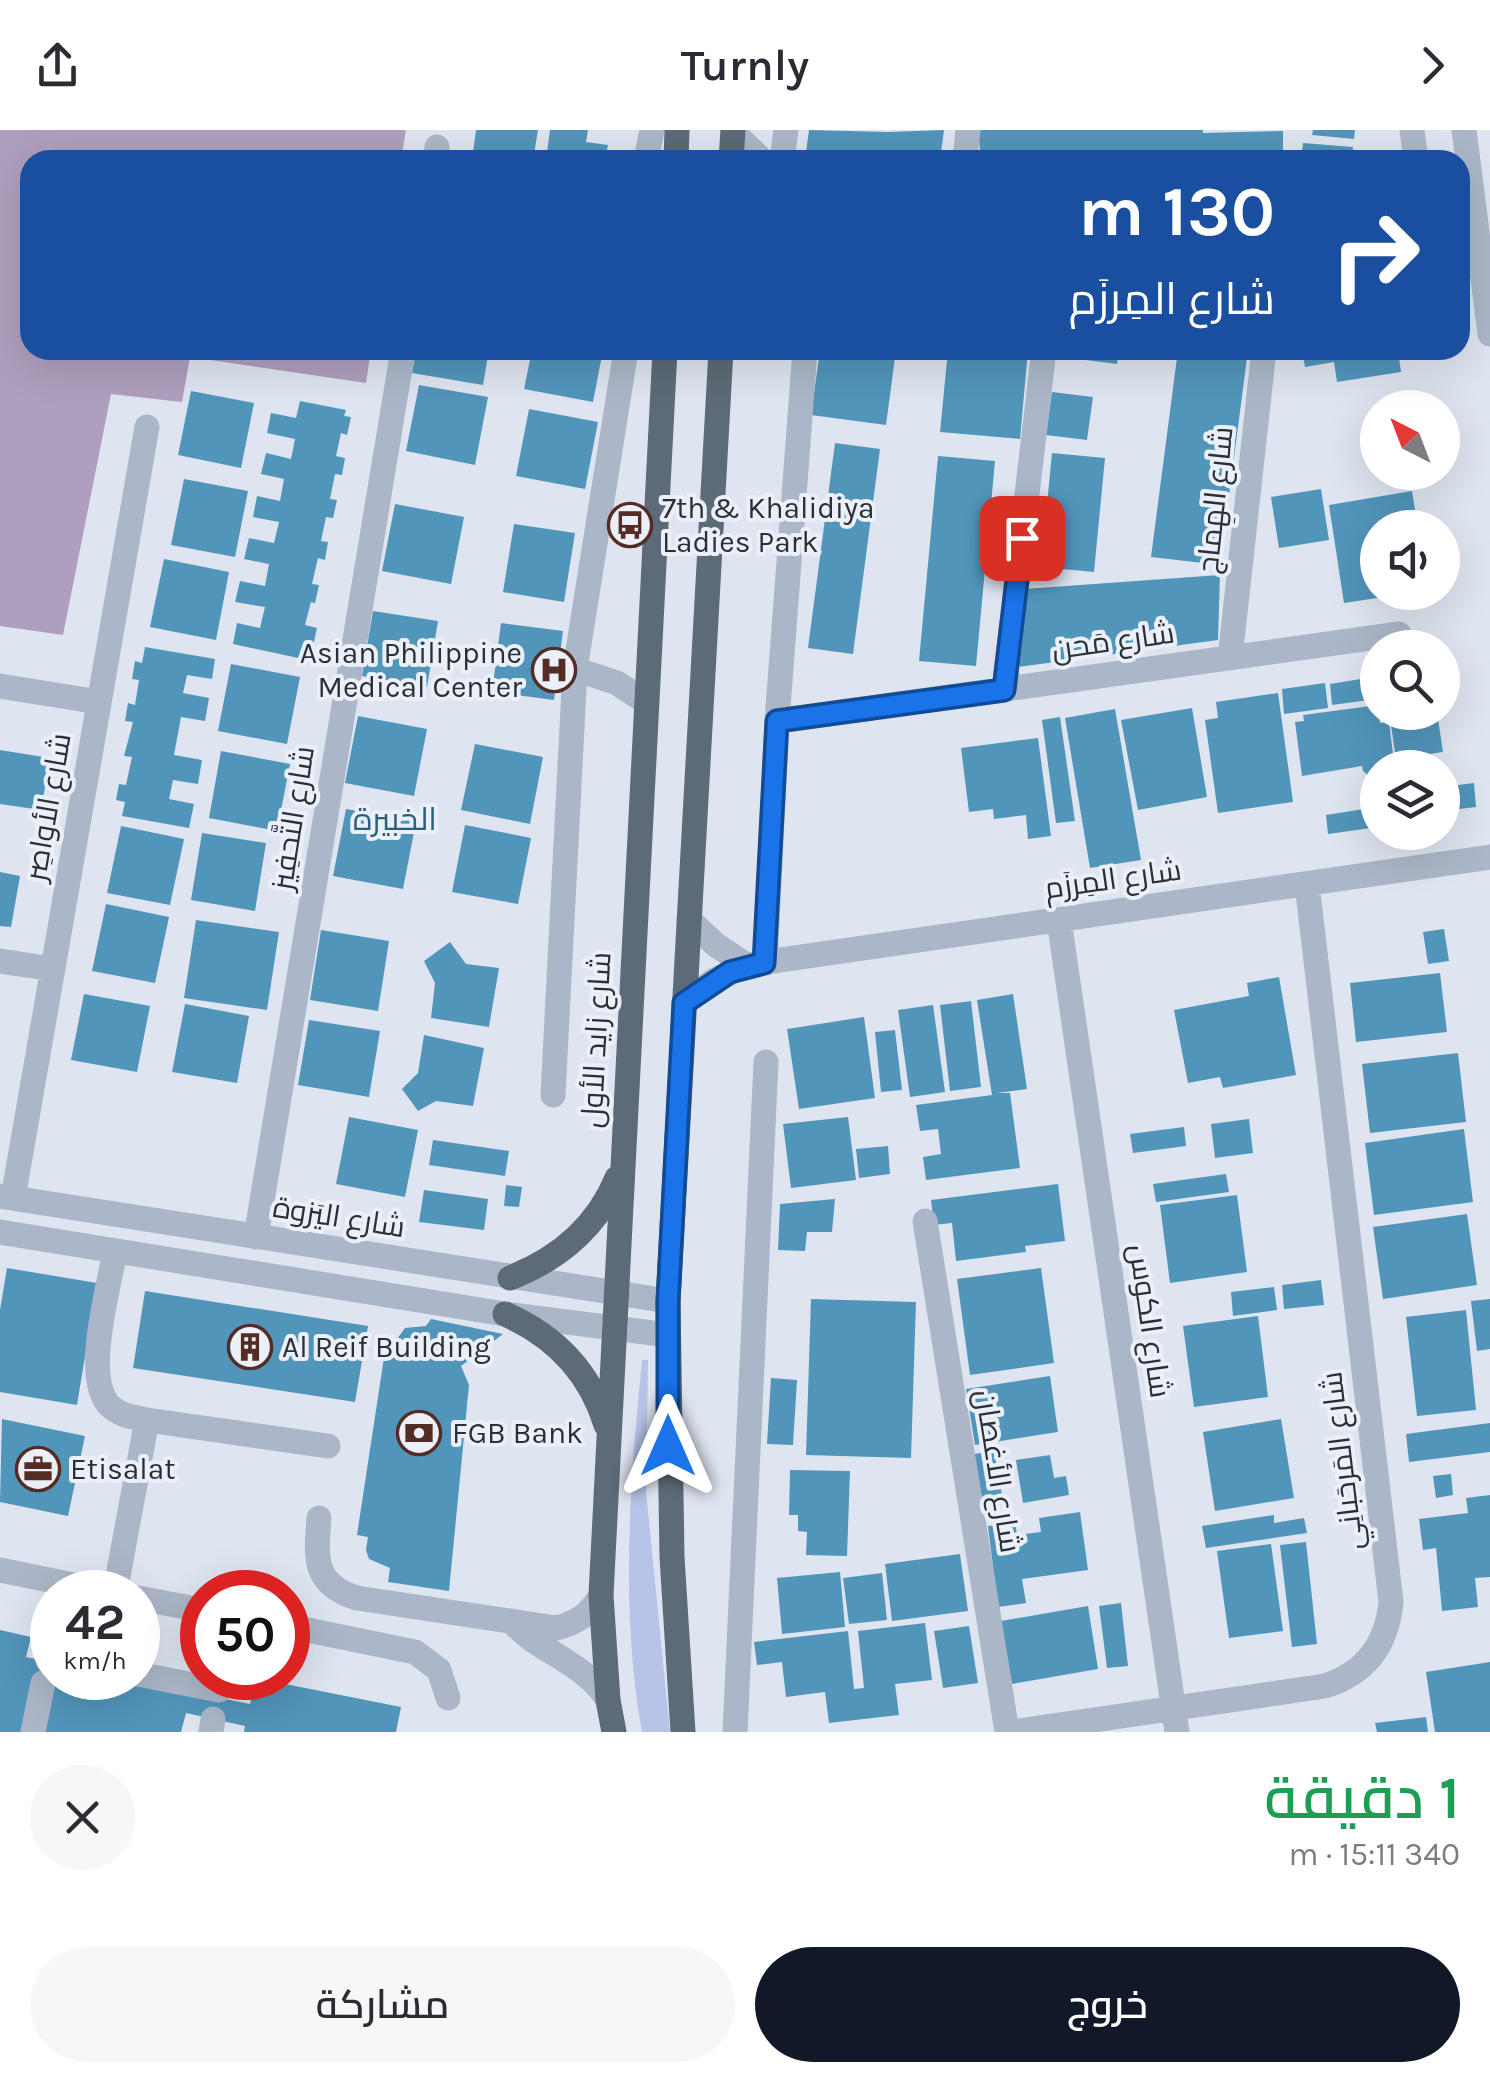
<!DOCTYPE html>
<html lang="ar">
<meta charset="utf-8">
<style>
body{margin:0;font-family:Karla,Cairo,sans-serif;background:#f7f7f7;color:#2b2b33;direction:rtl;height:100vh;display:flex;flex-direction:column;font-size:38px;white-space:nowrap}
*{box-sizing:border-box;margin:0}
p{font-size:32px;color:#7c7c81}
.icon{flex:none;width:55px;height:55px;fill:none;stroke:currentColor;stroke-width:2;stroke-linecap:round;stroke-linejoin:round}
.map{position:relative;height:1602px;overflow:hidden;direction:ltr}
.panel{display:flex;flex-direction:column;background:#fff;flex:1}
.panel>*{flex:none}
.guide{position:absolute;left:20px;top:20px;width:1450px;height:210px;border-radius:30px;box-shadow:0 10px 40px #0002;direction:rtl;background:#1a4fa0;color:#fff;overflow:hidden}
.needle{width:65px;rotate:318deg}
.tools{position:absolute;left:1360px;top:260px;display:grid;gap:20px}
.tools a{display:grid;place-items:center;width:100px;height:100px;border-radius:50%;background:#fff;box-shadow:0 10px 40px #0002;font-size:50px}
.speed{position:absolute;left:30px;top:1440px;display:flex;gap:20px;font-size:50px;font-weight:700;text-align:center}
.speed>*{display:grid;place-content:center;width:130px;height:130px;border-radius:50%;background:#fff;box-shadow:0 10px 40px #0002;line-height:1}
.speed small{font-size:25px;font-weight:400}
.speed .limit{border:15px solid #d22;background:#fff;color:#111}
.pin{position:absolute;display:grid;place-items:center;width:85px;height:85px;color:#fff;margin:-42px;border-radius:20px;box-shadow:0 5px 15px #0006}
.me{position:absolute;width:110px;margin:-55px;rotate:0deg;stroke-linejoin:round;filter:drop-shadow(0 0 8px #0008)}
.turn{display:flex;align-items:center;gap:35px;height:210px;padding:0 30px;font-size:45px}
.turn .icon{width:130px;height:130px;stroke-width:2.5}
.turn b{display:block;font-size:70px;line-height:85px}
.round{display:grid;place-items:center;flex:none;width:105px;height:105px;border-radius:52px;background:#f7f7f7}
.headline{display:flex;align-items:center;justify-content:space-between;height:170px;padding:0 30px}
h1{font-size:60px;font-weight:600;line-height:75px;color:#1e9e55}
.button{display:flex;gap:20px;margin-top:auto;padding:20px 30px}
.button a{flex:1;height:115px;border-radius:60px;background:#111827;color:#fff;font-size:40px;font-weight:600;line-height:115px;text-align:center}
.button a+a{background:#f7f7f7;color:#2b2b33}
header{display:flex;justify-content:space-between;align-items:center;height:130px;padding:0 30px;background:#fff;font-size:45px;font-weight:600}
.map>svg:first-child{display:block}
.green{fill:#ae9fbe}
.sand{fill:#b8c3e9}
.building{fill:#5295bb}
.lines{fill:none;stroke-linecap:round;stroke-linejoin:round}
.minor{stroke:#abb7c8;stroke-width:25}
.major{stroke:#5c6b77;stroke-width:25}
.route-casing{stroke:#114b97;stroke-width:25}
.route{stroke:#1a73e8;stroke-width:18}
.labels{text-anchor:middle;dominant-baseline:central;stroke-width:8;stroke-linejoin:round;paint-order:stroke}
.street-label{font-size:30px;fill:#2a3136;stroke:#eaeff8}
.poi-label{font-size:30px;fill:#2a3136;stroke:#eaeff8;text-anchor:start}
.neighbourhood-label{font-size:32px;fill:#2a607e;stroke:#eaeff8}
</style>
<header><svg class="icon" aria-label="forward" viewBox="0 0 24 24"><path d="M9 5l7 7-7 7"/></svg>Turnly<svg class="icon" aria-label="share" viewBox="0 0 24 24"><path d="M12 15V3M7 8l5-5 5 5M5 13v7h14v-7"/></svg></header>
<div class="map">
<svg width="1490" height="1602" viewBox="0 0 1490 1602">
<rect width="100%" height="100%" fill="#dee5f0"/>
<path class="green" d="M0 0H406L401 30H30V220H371L366 253 190 227 182 272 111 264 63 505 0 496Z"/>
<path class="sand" d="M642 1230H648L646 1361 670 1602H642C620 1480 630 1352 642 1230Z"/>
<path class="building" d="M476 0H538L533 30H472Z
M550 0H588L586 12 608 15 605 30H546Z
M809 0 888 2 944 0 940 30H875L806 22Z
M978 0H1203V3L1283 1V30H1049V24L981 30Z
M1313 0H1355L1354 9 1312 5Z
M1303 13 1353 17 1352 30H1301Z
M416 220H489L483 255 412 243Z
M532 220H603L593 272 524 259Z
M820 220H896L886 295 811 285Z
M948 220H1028L1020 309 940 302Z
M1063 220H1119L1117 234 1062 227Z
M1178 220H1248L1220 435 1151 427Z
M1302 220H1398L1401 242 1337 252 1334 232 1305 237Z
M419 255 488 267 475 335 406 321Z
M191 261 254 273 241 338 178 325Z
M1052 262 1093 267 1087 310 1046 305Z
M300 271 346 280 344 286 351 287 347 305 341 303 336 326 345 328 342 345 335 344 330 369 337 370 333 388 326 387 321 411 328 412 325 430 318 428 312 454 319 455 315 473 311 472 305 495 317 498 313 516 306 514 303 529 233 514 237 493 260 498 265 477 235 472 240 451 265 456 269 434 244 429 249 408 274 413 279 392 253 387 257 366 280 371 284 349 261 344 266 323 291 329 295 309 267 303 271 283 296 288Z
M529 279 598 292 585 359 516 346Z
M835 313 880 319 853 524 808 518Z
M1052 323 1105 328 1094 442 1041 437Z
M938 326 995 331 976 536 919 531Z
M184 349 248 361 235 427 171 415Z
M1321 359 1329 410 1279 418 1271 367Z
M1412 361 1418 398H1378V462L1397 465 1344 473 1329 375Z
M395 374 464 387 451 454 382 441Z
M514 394 575 403 564 472 503 462Z
M164 429 229 442 216 510 150 497Z
M1220 445 1218 510 1018 537 1024 459Z
M373 481 438 491 427 557 362 546Z
M501 493 563 501 554 570 492 562Z
M145 517 215 529 212 549 187 545 183 563 209 568 205 591 181 587 174 625 202 630 198 654 173 650 169 669 194 674 189 698 122 686 125 672 116 670 119 654 126 655 132 627 124 626 133 592 125 591 128 573 135 575 139 550 132 549 135 531 142 533Z
M231 534 300 547 287 614 218 601Z
M1373 547 1376 569 1332 575 1330 554Z
M1325 553 1328 578 1284 584 1282 559Z
M1278 563 1293 672 1218 683 1205 590 1218 588 1216 572Z
M1378 575 1380 593 1389 592 1394 632 1378 638V645L1369 646 1363 641 1362 636 1302 646 1295 592 1304 591 1303 585Z
M1192 578 1207 667 1138 680 1121 590Z
M1115 579 1141 730 1090 738 1065 588Z
M1389 582H1437L1443 622 1396 629Z
M358 586 427 599 414 666 345 653Z
M1060 587 1075 691 1056 693 1042 590Z
M1038 608 1051 706 1028 709 1026 685 994 689 993 679 969 682 961 618Z
M475 614 543 627 530 694 461 680Z
M0 620 50 628 41 680 0 674Z
M221 621 290 634 277 701 209 688Z
M1474 653 1476 677 1442 681V657Z
M1377 677 1378 697 1328 704 1326 685Z
M346 679 416 692 403 759 333 746Z
M465 695 531 708 518 774 452 762Z
M121 696 184 709 170 775 107 763Z
M202 703 266 713 255 781 191 770Z
M0 742 20 746 11 797 0 796Z
M106 774 169 787 155 853 92 841Z
M196 790 279 802 267 880 184 868Z
M1444 799 1449 831 1428 834 1423 802Z
M321 800 389 811 378 881 310 870Z
M450 812 466 834 499 838 489 897 431 888 435 853 424 831Z
M1440 843 1447 902 1356 912 1350 853Z
M1279 847 1296 945 1223 958 1220 947 1188 953 1174 880 1249 866 1247 853Z
M84 864 150 876 137 942 71 930Z
M1013 864 1027 959 997 963H1010L1020 1038 926 1050 923 1027 941 1024 938 999 920 1001 916 975 992 965 977 870Z
M971 871 981 957 950 961 940 875Z
M185 874 249 886 237 953 172 942Z
M933 875 945 962 910 967 898 880Z
M864 887 875 968 799 979 787 899Z
M309 890 380 901 369 967 298 955Z
M895 900 902 960 881 962 875 902Z
M424 905 484 918 473 976 436 971 418 981 402 959 418 943Z
M1458 923 1466 992 1370 1003 1362 934Z
M349 987 418 1000 405 1067 336 1054Z
M848 987 856 1050 791 1058 783 994Z
M1249 989 1253 1023 1215 1028 1211 994Z
M1184 997 1186 1016 1133 1023 1130 1004Z
M1464 999 1473 1072 1374 1085 1365 1013Z
M433 1010 509 1021 505 1046 429 1035Z
M888 1016 890 1044 859 1048 856 1019Z
M1226 1044 1229 1062 1156 1072 1153 1054Z
M1058 1054 1065 1111 1025 1116 1026 1122 956 1131 952 1093 934 1095 931 1070Z
M506 1055 522 1057 519 1077 504 1076Z
M424 1060 488 1069 484 1100 419 1092Z
M1237 1065 1247 1142 1170 1153 1160 1075Z
M835 1069 832 1102H807L805 1121 778 1120 780 1074Z
M1467 1084 1477 1155 1383 1169 1373 1097Z
M7 1138 97 1153 77 1275 0 1262V1180Z
M1041 1138 1054 1233 970 1245 957 1149Z
M1321 1150 1324 1175 1284 1179 1282 1155Z
M1274 1157 1277 1180 1233 1186 1231 1162Z
M145 1161 368 1196 355 1272 133 1238Z
M811 1169 916 1172 911 1328 806 1325Z
M1490 1169V1219L1477 1221 1471 1171Z
M1466 1180 1476 1280 1417 1286 1406 1187Z
M1258 1186 1268 1267 1194 1277 1183 1196Z
M431 1189 503 1204 461 1236 469 1255 449 1461 388 1452 390 1438 369 1429 366 1420 368 1407 357 1405 385 1221 394 1223 397 1209 405 1198 426 1196Z
M1050 1246 1058 1302 975 1315 966 1259Z
M771 1248 797 1250 793 1315 767 1314Z
M2 1289 85 1306 68 1386 0 1372Z
M1281 1289 1294 1368 1215 1381 1203 1302Z
M1490 1293V1322L1409 1332 1406 1304Z
M994 1321 1003 1371 983 1374 974 1324Z
M1050 1325 1054 1348 1066 1346 1069 1365 1023 1373 1016 1330Z
M790 1340 850 1341 847 1426 806 1425 807 1402 798 1401V1385H789Z
M1451 1344 1453 1365 1436 1368 1433 1346Z
M1490 1365V1447L1475 1448 1478 1477 1442 1481 1436 1418 1423 1420 1419 1389 1468 1383 1466 1368Z
M1080 1382 1088 1440 1022 1449 1026 1473 998 1477 988 1396 1015 1392 1017 1405 1041 1402 1039 1388Z
M1274 1385V1393L1304 1388 1307 1403 1206 1418 1202 1396Z
M1306 1412 1317 1514 1292 1517 1280 1415Z
M1271 1414 1283 1501 1229 1508 1217 1421Z
M960 1424 968 1481 892 1491 885 1434Z
M840 1442 845 1497 782 1504 777 1448Z
M882 1443 887 1490 849 1494 843 1448Z
M1121 1473 1128 1536 1107 1538 1099 1476Z
M1088 1476 1098 1539 1012 1554 1001 1491Z
M925 1493 932 1550 895 1554 899 1585 829 1593 825 1562 786 1567 782 1532 757 1535 754 1512 848 1501 854 1559 864 1558 858 1501Z
M969 1496 978 1553 943 1558 934 1501Z
M0 1500 31 1507 26 1527 52 1532V1548H125L250 1574 255 1548 401 1577 396 1602H244L245 1596 186 1583 181 1602H0Z
M1490 1532V1602H1435L1426 1542Z
M1426 1587 1428 1602H1377L1375 1593Z"/>
<g class="lines">
<path class="minor" d="M1412 0 1416 30
M1464 0 1490 204
M733 2 762 30
M435 30 437 17
M646 30 652 0
M782 30 786 0
M965 30 968 0
M1230 528 1264 220
M575 539 617 553 646 572
M0 556 99 572
M1004 559 1044 220
M777 591 1399 504
M689 790 716 815 746 835
M1059 790 1177 1602
M0 831 53 839
M765 833 777 591 805 220
M684 873 713 851 746 835 1490 727
M553 965 575 539 626 220
M0 1066 668 1171
M13 1068 147 297
M925 1091 1007 1602
M0 1102 505 1184 668 1205
M256 1107 403 220
M115 1121C109 1158 82 1248 110 1276 120 1286 134 1287 147 1290L328 1316
M319 1388C316 1427 312 1454 357 1468L556 1498C577 1493 590 1484 601 1465
M0 1440 108 1462
M115 1462 147 1290
M138 1468 202 1480
M513 1493C541 1523 585 1533 608 1570
M288 1496 415 1522 439 1540 448 1568
M48 1531 52 1508
M138 1544 219 1560
M33 1602 43 1553
M211 1602 213 1589
M735 1602 766 932
M1012 1602 1325 1556C1366 1543 1387 1514 1391 1472L1307 754"/>
<path class="major" d="M676 30 677 0
M731 30 733 0
M510 1148C558 1129 597 1097 617 1048
M505 1184C555 1206 590 1242 606 1295
M614 1602 608 1570 601 1465 665 220
M683 1602 672 1427 668 1171 721 220"/>
</g>
<g class="lines">
<defs>
<path id="route" d="M668 1316V1171L684 873 730 842 764 833 777 591 1004 560 1022 408"/>
</defs>
<use href="#route" class="route-casing"/>
<use href="#route" class="route"/>
</g>
<defs>
<symbol id="bus-ring" viewBox="-11 -11 22 22"><circle r="9.5" fill="#eaeff8" stroke="#542c23" stroke-width="1.5"/><path d="M-5-6H5V4H4V6H2V4H-2V6H-4V4H-5ZM-3.5-4V0h7V-4ZM-3.5 1.2v1.5H-2V1.2ZM2 1.2v1.5H3.5V1.2Z" fill="#542c23"/></symbol>
<symbol id="hospital-ring" viewBox="-11 -11 22 22"><circle r="9.5" fill="#eaeff8" stroke="#542c23" stroke-width="1.5"/><path d="M-5-5h3v3.5h4V-5h3V5h-3V1.5h-4V5h-3Z" fill="#542c23"/></symbol>
<symbol id="building-ring" viewBox="-11 -11 22 22"><circle r="9.5" fill="#eaeff8" stroke="#542c23" stroke-width="1.5"/><path d="M-4-6H4V6H1V3H-1V6H-4ZM-2.5-4.3h1.7v1.8h-1.7ZM.8-4.3h1.7v1.8H.8ZM-2.5-1h1.7V.8h-1.7ZM.8-1h1.7V.8H.8Z" fill="#542c23"/></symbol>
<symbol id="bank-ring" viewBox="-11 -11 22 22"><circle r="9.5" fill="#eaeff8" stroke="#542c23" stroke-width="1.5"/><path d="M-6-4H6V4H-6ZM0-2.3a2.3 2.3 0 1 0 0 4.6a2.3 2.3 0 1 0 0-4.6Z" fill="#542c23"/></symbol>
<symbol id="office-ring" viewBox="-11 -11 22 22"><circle r="9.5" fill="#eaeff8" stroke="#542c23" stroke-width="1.5"/><path d="M-6-3h4V-5.5h4V-3h4V5H-6ZM-1-4.5V-3h2v-1.5ZM-6 0V1H6V0Z" fill="#542c23"/></symbol>
</defs>
<g fill-rule="evenodd">
<use href="#bus-ring" x="605" y="370" width="50" height="50"/>
<use href="#hospital-ring" x="529" y="515" width="50" height="50"/>
<use href="#building-ring" x="225" y="1192" width="50" height="50"/>
<use href="#bank-ring" x="394" y="1278" width="50" height="50"/>
<use href="#office-ring" x="13" y="1314" width="50" height="50"/>
</g>
<g class="labels">
<g class="street-label">
<text transform="translate(1215 370) rotate(-84)">شارع الهِماج</text>
<text transform="translate(1113 511) rotate(-8)">شارع مَحن</text>
<text transform="translate(48 677) rotate(-80)">شارع الأواصِر</text>
<text transform="translate(293 688) rotate(-81)">شارع التَّحفِيز</text>
<text transform="translate(1113 749) rotate(-8)">شارع المِرزَم</text>
<text transform="translate(596 910) rotate(-87)">شارع زايد الأول</text>
<text transform="translate(339 1087) rotate(9)">شارع اليَزوة</text>
<text transform="translate(1150 1191) rotate(82)">شارع الكوس</text>
<text transform="translate(1342 1331) rotate(-97)">شارع المَرحَبانِي</text>
<text transform="translate(998 1341) rotate(81)">شارع الأغصان</text>
</g>
<g class="poi-label">
<text x="662" y="378">7th &amp; Khalidiya<tspan x="662" dy="34">Ladies Park</tspan></text>
<text x="522" y="523" text-anchor="end">Asian Philippine<tspan x="522" dy="34">Medical Center</tspan></text>
<text x="282" y="1217">Al Reif Building</text>
<text x="452" y="1303">FGB Bank</text>
<text x="70" y="1339">Etisalat</text>
</g>
<g class="neighbourhood-label">
<text x="395" y="689">الخبيرة</text>
</g>
</g>
</svg>
<div class="tools">
<a><svg class="needle" viewBox="-14 -14 28 28"><path d="M0-13l5 13h-10z" fill="#e53935"/><path d="M0 13l5-13h-10z" fill="#7c7c81"/></svg></a>
<a><svg class="icon" aria-label="sound" viewBox="0 0 24 24"><path d="M4 9h4l5-4v14l-5-4H4zM17 9q2 3 0 6"/></svg></a>
<a><svg class="icon" aria-label="search" viewBox="0 0 24 24"><circle cx="10" cy="10" r="6"/><path d="M15 15l6 6"/></svg></a>
<a><svg class="icon" aria-label="layers" viewBox="0 0 24 24"><path d="M12 4l9 5-9 5-9-5zM3 14l9 5 9-5"/></svg></a>
</div>
<div class="speed"><div>42<small>km/h</small></div><div class="limit">50</div></div>
<div class="pin" style="left:1022px;top:408px;background:#d93025"><svg class="icon" aria-label="arrive" viewBox="0 0 24 24"><path d="M6 21V4h12l-3 4 3 4H6"/></svg></div>
<svg class="me" style="left:668px;top:1316px" viewBox="-20 -20 40 40"><path d="M0-17L14 15 0 8-14 15z" fill="#1a73e8" stroke="#fff" stroke-width="4"/></svg>
<div class="guide">
<div class="turn"><svg class="icon" aria-label="right" viewBox="0 0 24 24"><path d="M7 20v-9h11M14 6l5 5-5 5"/></svg><div><b>130 m</b>شارع المِرزَم</div></div>
</div>
</div>
<section class="panel">
<div class="headline"><div><h1>1 دقيقة</h1><p>340 m · 15:11</p></div><a class="round"><svg class="icon" aria-label="close" viewBox="0 0 24 24"><path d="M6 6l12 12M18 6L6 18"/></svg></a></div>
<div class="button"><a>خروج</a><a>مشاركة</a></div>
</section>
